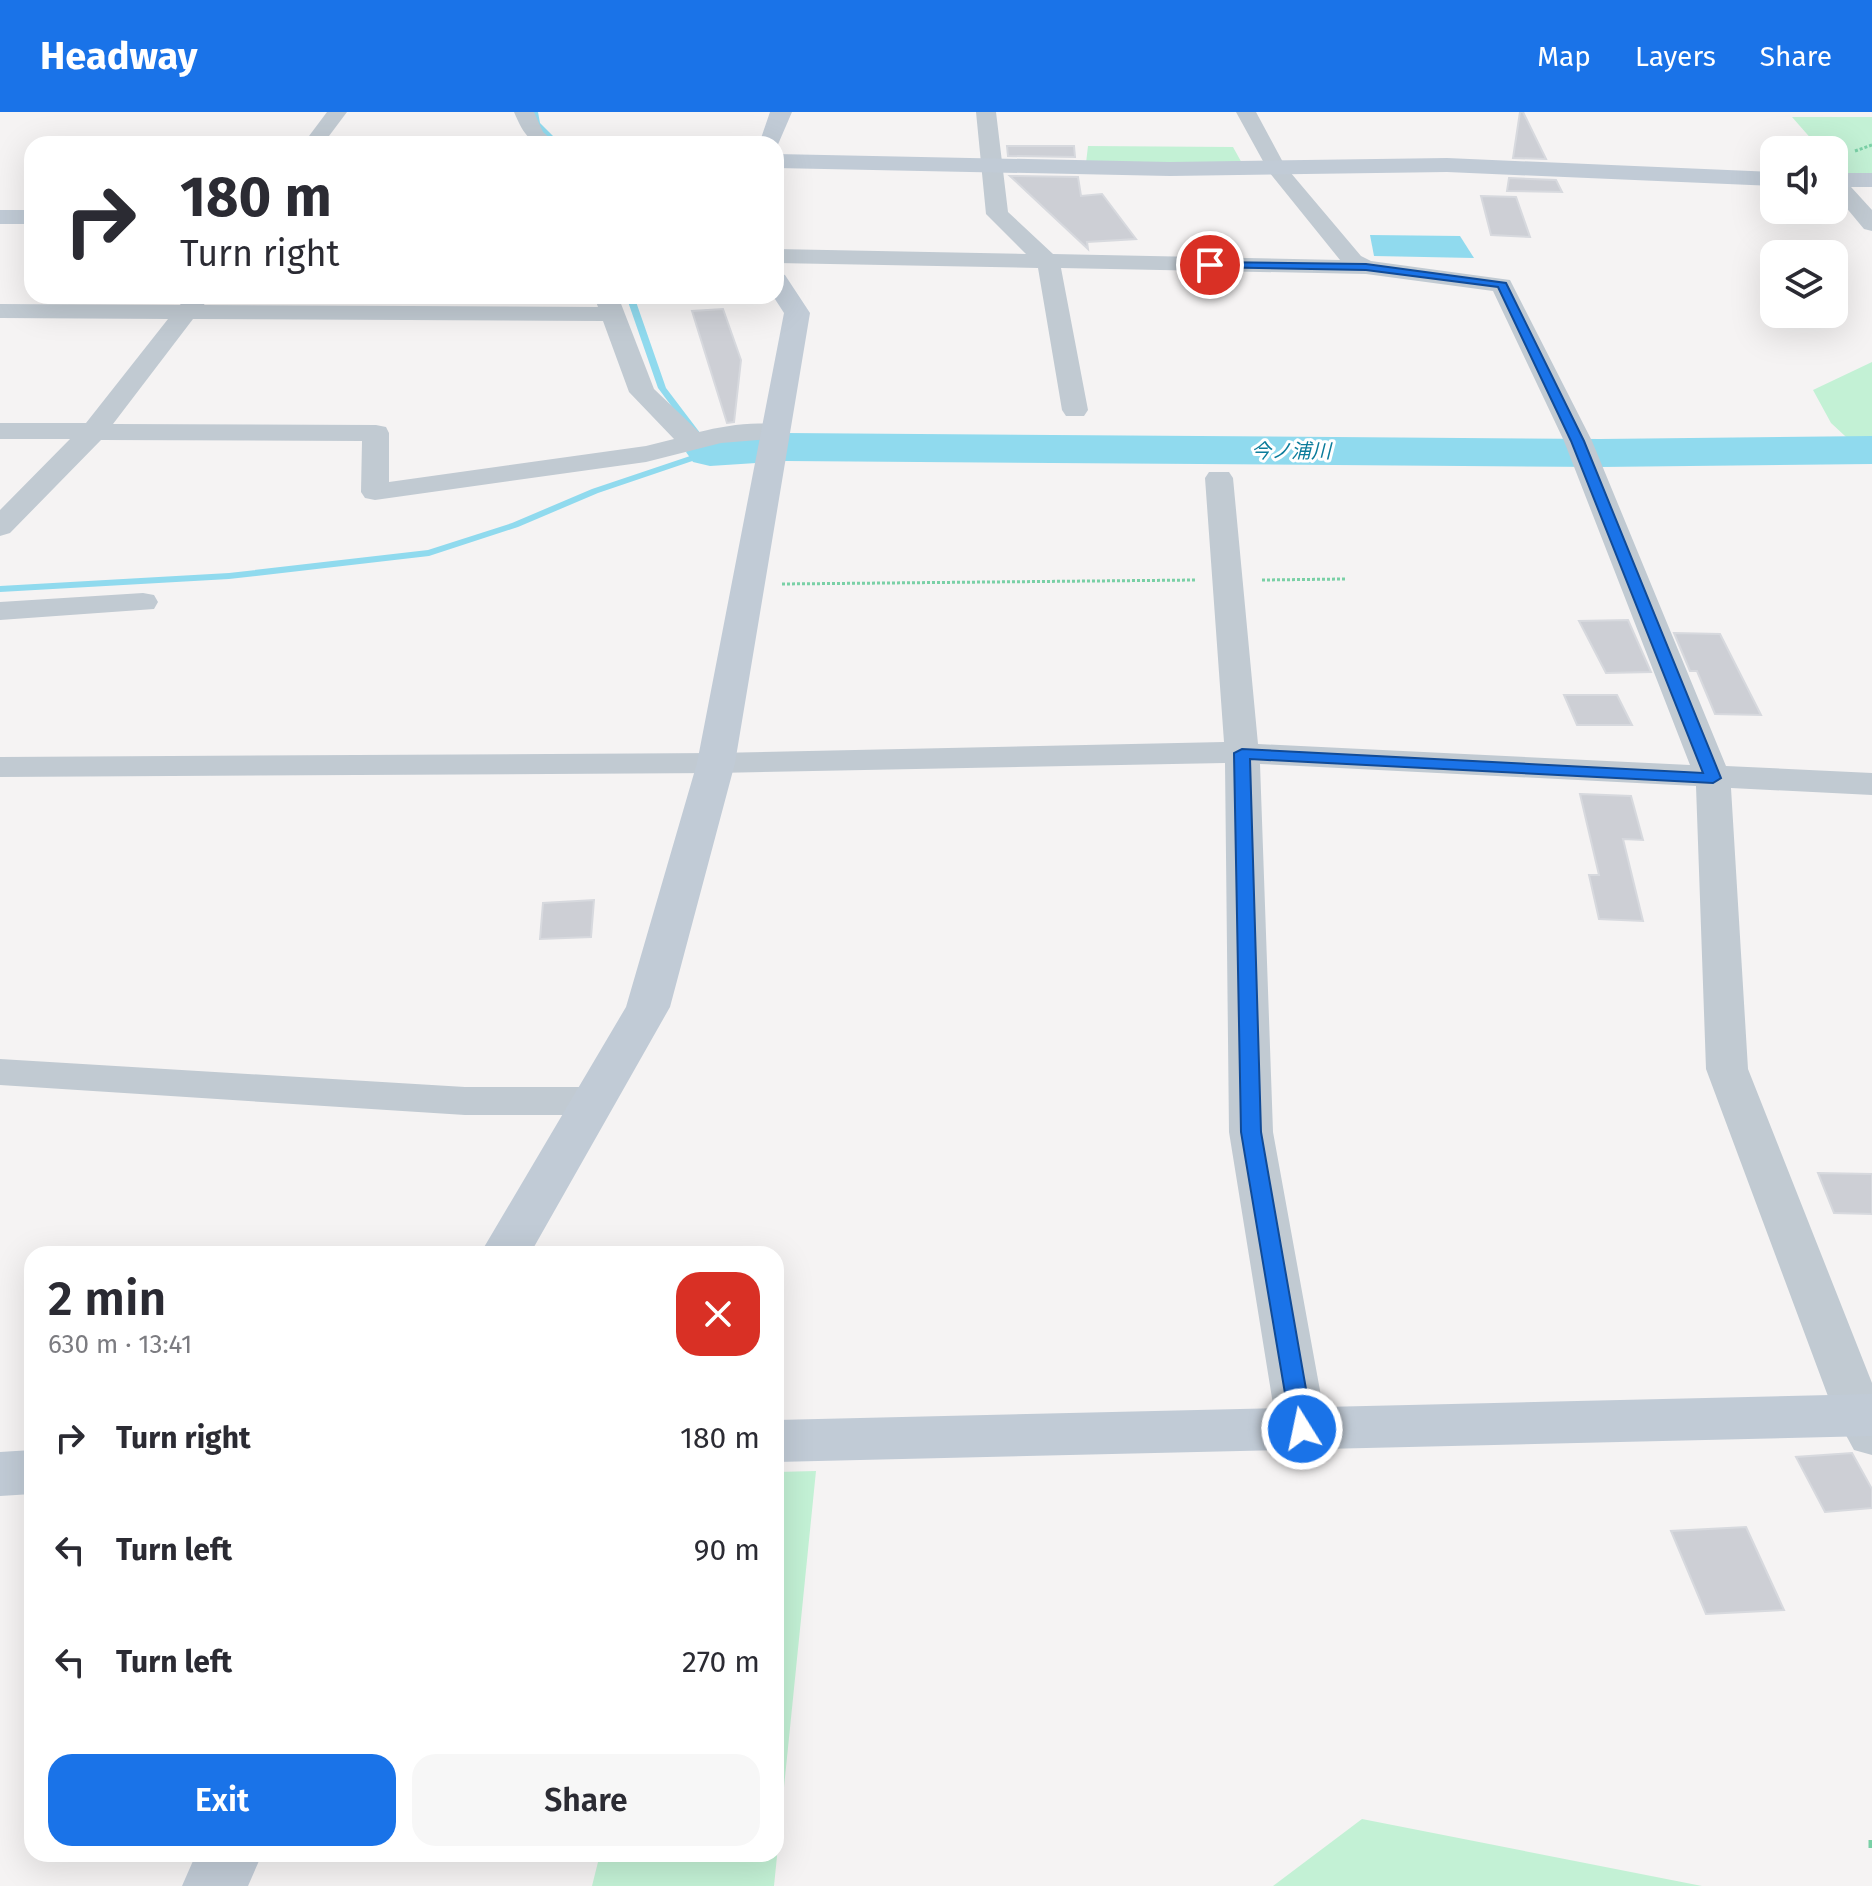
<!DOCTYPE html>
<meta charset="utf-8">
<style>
body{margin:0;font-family:"Fira Sans","Noto Sans JP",sans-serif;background:#f7f7f7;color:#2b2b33;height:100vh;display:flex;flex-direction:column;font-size:30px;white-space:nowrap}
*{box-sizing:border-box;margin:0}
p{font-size:26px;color:#7c7c81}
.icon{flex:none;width:44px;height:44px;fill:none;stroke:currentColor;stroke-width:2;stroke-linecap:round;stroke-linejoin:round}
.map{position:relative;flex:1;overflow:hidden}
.details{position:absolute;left:24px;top:1134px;width:760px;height:616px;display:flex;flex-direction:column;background:#fff;border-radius:24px;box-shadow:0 8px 32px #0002}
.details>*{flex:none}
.guide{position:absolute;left:24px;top:24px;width:760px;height:168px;border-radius:24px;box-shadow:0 8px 32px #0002;background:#fff;color:#2b2b33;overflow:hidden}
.fabs{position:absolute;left:1760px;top:24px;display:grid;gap:16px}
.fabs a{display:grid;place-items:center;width:88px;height:88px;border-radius:16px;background:#fff;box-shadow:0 8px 32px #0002;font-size:40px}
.pin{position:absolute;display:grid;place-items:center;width:68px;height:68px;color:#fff;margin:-34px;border:4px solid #fff;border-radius:50%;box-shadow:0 2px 8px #0007}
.me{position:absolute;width:88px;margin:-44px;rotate:350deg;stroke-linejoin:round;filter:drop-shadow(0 0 6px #0008)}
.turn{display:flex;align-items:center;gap:28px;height:168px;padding:0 24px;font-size:36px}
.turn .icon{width:104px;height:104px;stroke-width:2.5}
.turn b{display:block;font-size:56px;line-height:68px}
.round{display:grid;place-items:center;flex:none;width:84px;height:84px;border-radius:24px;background:#f7f7f7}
.headline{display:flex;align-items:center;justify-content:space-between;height:136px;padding:0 24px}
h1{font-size:48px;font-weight:600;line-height:60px}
.primary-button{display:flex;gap:16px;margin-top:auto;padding:16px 24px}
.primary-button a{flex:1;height:92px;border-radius:24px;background:#1a73e8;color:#fff;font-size:32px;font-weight:600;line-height:92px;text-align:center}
.primary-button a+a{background:#f7f7f7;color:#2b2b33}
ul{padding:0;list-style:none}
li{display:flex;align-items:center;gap:24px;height:112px;padding:0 24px}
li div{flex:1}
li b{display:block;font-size:30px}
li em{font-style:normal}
header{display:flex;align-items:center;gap:48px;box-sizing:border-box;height:112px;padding:0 40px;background:#1a73e8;color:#fff}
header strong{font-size:38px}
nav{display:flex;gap:44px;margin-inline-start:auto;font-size:28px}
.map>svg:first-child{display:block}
.green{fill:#c3f1d5}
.water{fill:#90daee}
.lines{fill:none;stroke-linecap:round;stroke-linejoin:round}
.stream{fill:#90daee;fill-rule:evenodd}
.river{fill:#90daee;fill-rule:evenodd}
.building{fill:#cdcfd5;stroke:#d7d9de;stroke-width:2}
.path-far1{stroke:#7ad0a6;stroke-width:3;stroke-dasharray:3 2;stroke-linecap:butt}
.path{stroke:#7ad0a6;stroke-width:7;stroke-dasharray:8 5;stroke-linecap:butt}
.street{fill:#c1cad2;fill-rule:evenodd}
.secondary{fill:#c1cbd6;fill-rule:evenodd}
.route{fill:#1a73e8;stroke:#114b97;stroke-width:2}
.labels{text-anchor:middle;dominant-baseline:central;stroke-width:6;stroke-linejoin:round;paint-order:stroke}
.far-water-label{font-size:20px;font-style:italic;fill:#0c7c9b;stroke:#fff}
</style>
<header>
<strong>Headway</strong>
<nav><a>Map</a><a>Layers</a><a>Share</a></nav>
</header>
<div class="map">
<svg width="1872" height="1774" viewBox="0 0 1872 1774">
<rect width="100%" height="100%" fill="#f5f3f3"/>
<path class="green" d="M1792 5H1872V63L1842 62 1834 53V38H1821Z
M1088 34 1233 35 1243 53 1086 51Z
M1872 250V349L1831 311 1813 278Z
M816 1359 774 1774H592L600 1742H776V1360Z
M1362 1707 1702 1774H1273Z"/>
<path class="water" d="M1370 123 1460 124 1474 146 1374 144Z"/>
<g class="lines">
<path class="stream" d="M532 0H538L540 11 561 32H554L535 13Z
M626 184H634L666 276 713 338V342L598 381 518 415 429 444 229 467 0 480V474L229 461 428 438 512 411 592 377 705 339 658 276Z"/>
<path class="river" d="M786 321 1600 327 1872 324V352L1600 355 786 349 710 354 693 350 686 340 693 330Z"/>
</g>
<path class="building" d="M1520 0H1523L1546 47 1513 46Z
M1007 34H1074L1075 45 1008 44Z
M1010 64 1078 65 1081 84 1102 82 1136 127 1087 130 1088 137Z
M1509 66 1556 68 1562 80 1507 79Z
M1481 84 1516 85 1530 125 1491 123Z
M723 197 741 248 734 310 727 311 692 199Z
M1628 508 1651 560 1606 561 1579 509Z
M1674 521 1720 522 1761 603 1715 602 1697 559H1690Z
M1564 583H1617L1632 613H1577Z
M1580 682 1631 684 1643 728 1623 727 1643 809 1599 807 1589 763H1599Z
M594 788 591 825 540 827 543 791Z
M1818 1061 1872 1062V1102L1834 1101Z
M1852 1341 1872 1377V1396L1825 1400 1796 1345Z
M1746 1415 1784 1498 1706 1502 1671 1419Z"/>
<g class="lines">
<path class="path-far1" d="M1855 39 1872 33
M1262 468 1345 467
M782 472 1196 468"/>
<path class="path" d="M1872 1728V1738"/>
<path class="street" d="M327 0H347L323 32H303Z
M514 0H534L543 20 557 32C529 32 525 25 514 0Z
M976 0H996L1008 100 1053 142 1340 148 1269 60 1236 0H1256L1285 54 1361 144 1371 149 1510 168 1592 329 1726 654 1872 661V683L1731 676 1748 957 1872 1271V1343L1854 1338 1835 1303 1706 957 1696 674 1260 652 1273 1020 1327 1317 1320 1331 1302 1336 1284 1331 1277 1317 1229 1020 1225 651 716 661 0 665V645L716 641 1224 630 1205 366 1209 360H1229L1233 366 1258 632 1690 653 1564 329 1493 179 1366 162 1061 156 1088 298 1084 304H1066L1062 298 1038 156 776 151V137L1026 142 986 102Z
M1834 62 1841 64 1872 98V119L1864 117 1834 81Z
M186 184H209L204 193 598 195 594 184H618L654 277 699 320C724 314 757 308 783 314L786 320 783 326 721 331 646 350 375 388 365 386 361 380 362 329 101 328 10 421 0 424V398L70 327H0V311H86L168 207 0 206V192L180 193ZM193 207 603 209 629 280 674 327 646 334 389 370V321L386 315 376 313 113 312Z
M143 481 154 483 158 490 154 497 0 508V490Z
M0 947 465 975H592L607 979 613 989 607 999 592 1003H465L0 973Z"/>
<path class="secondary" d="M770 0H792L776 37V32H759Z
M776 42 1170 50 1447 46 1774 60V74L1447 60 1170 64 776 56Z
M1834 61H1872V75H1834Z
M0 98H32V112H0Z
M776 160 785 163 810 201 735 651 670 895 530 1142H480L626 895 697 651 784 201 773 184H776Z
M1872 1282V1324L776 1350V1308Z
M32 1338V1382L0 1384V1340Z
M196 1742H262L248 1774H182Z"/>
</g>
<path class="route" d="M1210 150 1366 152 1506 171 1584 329 1721 666 1713 671 1250 647 1261 1020 1313 1317 1310 1323H1294L1291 1317 1241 1020 1234 641 1242 637 1703 661 1571 329 1498 175 1366 158 1207 155Z"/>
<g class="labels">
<g class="far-water-label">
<text x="1291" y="339">今ノ浦川</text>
</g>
</g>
</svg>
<div class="fabs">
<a><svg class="icon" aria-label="sound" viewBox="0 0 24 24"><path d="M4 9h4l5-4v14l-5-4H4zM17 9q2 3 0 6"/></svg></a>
<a><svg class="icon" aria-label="layers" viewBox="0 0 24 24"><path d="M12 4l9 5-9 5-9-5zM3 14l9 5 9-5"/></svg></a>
</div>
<div class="pin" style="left:1210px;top:153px;background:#d93025"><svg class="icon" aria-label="arrive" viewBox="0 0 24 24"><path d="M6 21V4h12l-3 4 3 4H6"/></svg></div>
<svg class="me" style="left:1302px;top:1317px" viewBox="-20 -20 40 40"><circle r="17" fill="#1a73e8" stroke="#fff" stroke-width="3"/><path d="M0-11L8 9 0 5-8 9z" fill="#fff"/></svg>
<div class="guide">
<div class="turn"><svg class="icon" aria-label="right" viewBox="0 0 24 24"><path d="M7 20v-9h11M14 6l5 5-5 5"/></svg><div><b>180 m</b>Turn right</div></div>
</div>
<section class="details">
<div class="headline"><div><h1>2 min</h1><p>630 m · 13:41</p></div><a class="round" style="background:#d93025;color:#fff"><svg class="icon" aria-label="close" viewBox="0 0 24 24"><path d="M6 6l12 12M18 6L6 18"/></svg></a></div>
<ul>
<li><svg class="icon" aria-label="right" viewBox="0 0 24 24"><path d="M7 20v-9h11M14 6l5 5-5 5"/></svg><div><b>Turn right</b></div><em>180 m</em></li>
<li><svg class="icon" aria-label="left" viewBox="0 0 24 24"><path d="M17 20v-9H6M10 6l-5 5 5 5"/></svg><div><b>Turn left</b></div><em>90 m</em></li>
<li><svg class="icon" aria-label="left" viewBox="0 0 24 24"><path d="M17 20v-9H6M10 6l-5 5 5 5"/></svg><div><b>Turn left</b></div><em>270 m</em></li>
</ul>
<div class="primary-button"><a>Exit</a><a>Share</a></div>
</section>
</div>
